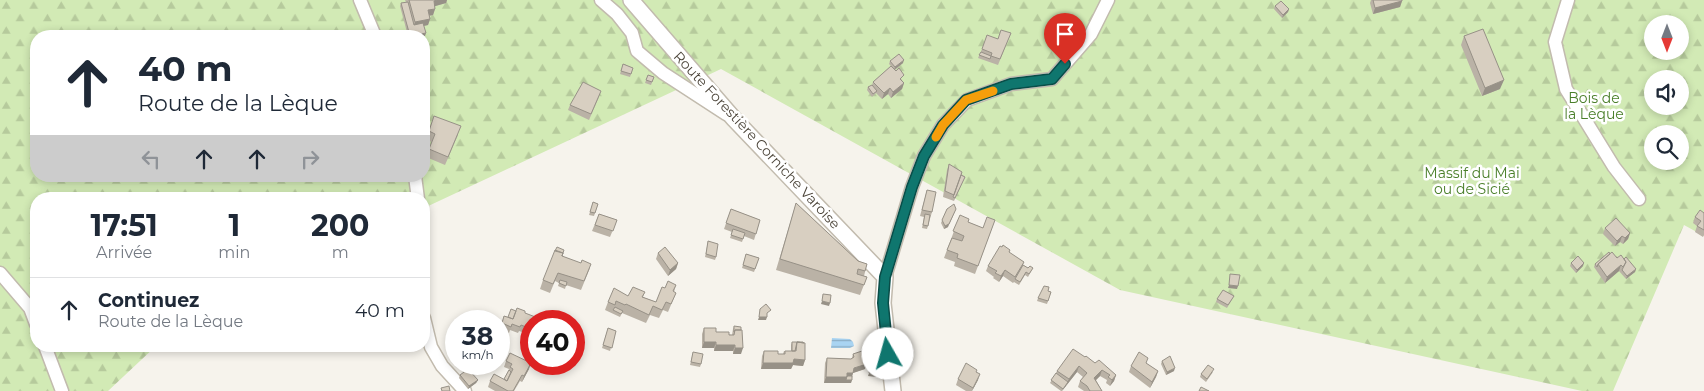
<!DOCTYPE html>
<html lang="fr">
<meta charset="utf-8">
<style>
body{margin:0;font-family:Montserrat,sans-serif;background:#f6f6f7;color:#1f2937;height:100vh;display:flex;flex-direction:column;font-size:19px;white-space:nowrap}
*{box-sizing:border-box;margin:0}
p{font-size:16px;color:#747a83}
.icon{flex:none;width:28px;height:28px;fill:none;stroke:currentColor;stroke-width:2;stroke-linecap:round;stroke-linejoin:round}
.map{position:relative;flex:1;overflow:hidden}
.side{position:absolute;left:30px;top:192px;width:400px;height:160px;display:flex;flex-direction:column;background:#fff;border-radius:20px;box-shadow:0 2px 8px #0003}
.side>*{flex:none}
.guide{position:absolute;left:30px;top:30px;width:400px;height:152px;border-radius:20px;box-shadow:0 2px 8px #0003;background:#fff;color:#1f2937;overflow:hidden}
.needle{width:32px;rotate:180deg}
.fabs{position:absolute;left:1644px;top:15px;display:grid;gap:10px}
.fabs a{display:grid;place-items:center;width:45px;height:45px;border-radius:50%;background:#fff;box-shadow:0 2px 8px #0003;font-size:25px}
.speed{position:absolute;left:445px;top:310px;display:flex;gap:10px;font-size:25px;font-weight:700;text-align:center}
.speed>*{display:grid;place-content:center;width:65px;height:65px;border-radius:50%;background:#fff;box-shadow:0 2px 8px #0003;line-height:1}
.speed small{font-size:12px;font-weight:400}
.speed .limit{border:8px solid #d22;background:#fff;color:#111}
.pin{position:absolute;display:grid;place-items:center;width:42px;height:42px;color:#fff;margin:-51px -21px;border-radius:50% 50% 50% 0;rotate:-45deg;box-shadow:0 0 5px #0007}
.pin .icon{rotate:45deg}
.me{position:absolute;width:55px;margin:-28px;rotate:353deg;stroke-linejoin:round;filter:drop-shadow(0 0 4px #0008)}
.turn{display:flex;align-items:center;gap:18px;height:105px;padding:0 25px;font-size:22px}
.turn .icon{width:65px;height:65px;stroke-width:2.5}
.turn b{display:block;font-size:35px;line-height:42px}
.lanes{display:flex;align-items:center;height:48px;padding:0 25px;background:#0003;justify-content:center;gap:25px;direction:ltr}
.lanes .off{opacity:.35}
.eta{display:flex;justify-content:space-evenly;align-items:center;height:85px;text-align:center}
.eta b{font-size:30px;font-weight:700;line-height:35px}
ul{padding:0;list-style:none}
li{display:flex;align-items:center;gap:15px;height:65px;padding:0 25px;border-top:1px solid #e0e1e3}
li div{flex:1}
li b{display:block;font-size:19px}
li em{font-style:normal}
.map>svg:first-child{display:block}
.forest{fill:url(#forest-firs);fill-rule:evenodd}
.water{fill:url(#water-rules)}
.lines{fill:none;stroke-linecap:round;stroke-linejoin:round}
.minor-casing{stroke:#c2bbae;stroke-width:15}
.tertiary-casing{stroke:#c2bbae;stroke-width:18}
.minor{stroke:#fff;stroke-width:12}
.tertiary{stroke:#fff;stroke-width:15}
.wall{fill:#bab2a6}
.shaded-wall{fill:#979187}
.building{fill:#d8cfc1;stroke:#979187}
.route-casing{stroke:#0a4d48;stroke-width:12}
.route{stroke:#0f766e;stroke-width:9}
.slow{stroke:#f59e0b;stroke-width:9}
.labels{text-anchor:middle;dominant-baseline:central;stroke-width:5;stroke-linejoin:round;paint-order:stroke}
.park-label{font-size:14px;fill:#4a7f2a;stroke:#fff}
.street-label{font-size:14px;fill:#4b4439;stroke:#fff}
</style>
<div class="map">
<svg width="1704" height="391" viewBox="0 0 1704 391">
<defs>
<pattern id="forest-firs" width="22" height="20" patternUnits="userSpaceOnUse" patternTransform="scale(1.25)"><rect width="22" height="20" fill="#d2eab5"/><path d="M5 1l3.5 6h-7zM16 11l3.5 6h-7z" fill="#b6ca9c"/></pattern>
<pattern id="water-rules" width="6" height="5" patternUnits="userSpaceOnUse" patternTransform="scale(1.25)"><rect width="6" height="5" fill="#a9d4f2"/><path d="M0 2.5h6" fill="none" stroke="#8caec5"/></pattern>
</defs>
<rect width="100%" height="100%" fill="#f6f3ec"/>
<path class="forest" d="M0 0H1704V236L1684 225 1613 391H1582L1120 290 721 69 424 208V199H36V346H156L108 391H0ZM1652 24H1680V51H1652ZM36 36H424V176H36ZM1652 79H1680V106H1652ZM1652 134H1680V161H1652Z"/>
<path class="water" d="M832 338 850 339 853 342 854 346 850 348H831Z"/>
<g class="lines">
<defs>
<path id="minor" d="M360 0 375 36
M601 0 617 14 632 33 637 51 663 73 726 114
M1568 0 1555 42 1566 89 1614 167 1639 199
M415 176 418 199
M0 273 30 308 36 324
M885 277 912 187 924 156 943 125 967 100 1011 84 1052 79 1091 34 1108 0
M424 318 431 347 442 366 465 391
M45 346 62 391"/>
<path id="tertiary" d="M631 0 734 119 885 277 883 303 893 391"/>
</defs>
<use href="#minor" class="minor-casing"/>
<use href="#tertiary" class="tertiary-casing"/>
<use href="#minor" class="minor"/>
<use href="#tertiary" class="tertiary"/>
</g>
<path class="wall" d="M405 0H447L446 3 435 6V9L433 15 429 16 430 19 428 25 424 26 425 36H408L400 6 401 3 406 2Z
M1371 0H1402V1L1400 7 1373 14 1370 3Z
M1275 6 1289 9 1288 12 1282 18 1274 9Z
M1011 33 998 65 978 58 982 49 998 39Z
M1464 36 1500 89 1482 96 1461 45Z
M890 61 903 63 895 70 904 83 902 89 891 98 888 94 882 99 876 93 872 97 867 90 868 87 872 85 873 82 891 66 889 64Z
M623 64 633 68 630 77 620 74Z
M648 75 654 77 651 85 645 83Z
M599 97 589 120 568 110 570 105Z
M434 116 458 135 445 165 426 157 432 142 425 140Z
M949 164 965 177 954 201 943 197 947 170Z
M927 190 932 212 927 229 922 228 924 217 920 216Z
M593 202 598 204 594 216 589 215Z
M796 203 858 261 867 264 864 276 867 277 860 295 776 270Z
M731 209 760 220 754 240 744 236 742 242 730 238 732 232 724 229Z
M947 209 948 227 944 229 941 223Z
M1704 213V235L1703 237 1695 232 1697 226 1693 223 1695 217Z
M599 214 617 220 610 237 592 231Z
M960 215 968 222 983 228 995 220 975 274 954 266 955 262 944 258Z
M1605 228 1630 233 1628 239 1623 244 1620 242 1615 246 1603 234Z
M708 241 716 257 715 260 705 257Z
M1010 250 1009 253 1024 262 1023 265 1028 268H1033L1028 277 1025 275 1019 285 1014 282 1013 283 1003 276 999 282 993 278 994 277 986 271 988 266Z
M658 253 678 263 676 269 668 276 656 259Z
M746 254 759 258 754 272 742 268Z
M1610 254 1618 257 1624 259 1636 269 1635 272 1626 279 1619 271 1605 283 1594 267 1595 264Z
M562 256 590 268 581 290 566 285 565 289 558 286 559 283 555 281 550 293 540 289 543 280Z
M1571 263 1583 266 1576 273 1570 266Z
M676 285 674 292 676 293 668 312 663 310 659 318 650 315 646 323 622 313 620 317 605 310 608 302 645 292 643 297 656 302 666 287Z
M1048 291 1051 292 1047 304 1037 301 1038 298Z
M1234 296 1227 308 1216 302 1217 299Z
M516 311 525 313 531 321V335L519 331 518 333 510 330 509 333 500 329 504 316 508 317Z
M734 326 741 354H733V351H714V348H702V334L704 328 716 332 732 335 733 329Z
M608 328 616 331 610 351 602 348Z
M792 342H803L805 360 803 366 793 365 791 369H761L762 356 764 351 778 354H783L784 351H791V345Z
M693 352 701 364 700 367 690 365Z
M853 354 865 369 853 373 851 383H824L825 363 827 358 851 359 852 358Z
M1085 357 1116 375 1114 381 1110 386 1106 383 1107 380 1100 376 1096 380 1102 391H1084L1078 387 1080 381 1083 377 1077 372 1062 391H1061L1050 383 1057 371Z
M506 361 529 369 522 382 520 381 514 391H495L488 387 490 381 504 379 509 369 504 367Z
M1162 361 1174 371 1166 375 1161 364Z
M1146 363 1158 371 1156 377 1150 388 1129 372 1131 366Z
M544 364H554L551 368Z
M976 372 978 380 972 391H966L956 385 958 379Z
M1213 372 1206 382 1200 377 1201 374Z
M460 375 478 380 476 383 468 389 459 378Z"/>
<path class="shaded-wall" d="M437 0H447L446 3 432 7 434 1Z
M1402 1 1400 7 1373 14 1375 8Z
M435 9 433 15 426 16 428 10Z
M1289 9 1288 12 1282 18 1283 15Z
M430 19 428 25 413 28 415 22Z
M426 33 425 36H413Z
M904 60 903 63 894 70 895 67Z
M1504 80 1500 89 1482 96 1485 88Z
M904 83 902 89 891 98 893 92Z
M890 88 888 94 882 99 884 93Z
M956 209 948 227 944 229 945 226Z
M1630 233 1628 239 1623 244 1625 238Z
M1622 236 1620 242 1615 246 1617 241Z
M678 263 676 269 668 276 670 270Z
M1584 263 1583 266 1576 273 1577 270Z
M1621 265 1619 271 1605 283 1607 277Z
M1636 269 1635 272 1626 279 1627 276Z
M1005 270 1003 276 999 282 1001 276Z
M1229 285 1238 286 1237 289 1228 288Z
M822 301 830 303 829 306 821 304Z
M759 317H767L766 320H758Z
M704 342H716L714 348H702Z
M716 345H735L733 351H714Z
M735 348H743L741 354H733Z
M794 359 805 360 803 366 793 365 791 369H761L763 363Z
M531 363 529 369 522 382 524 376Z
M867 364 865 369 853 373 851 379 852 380 851 383H824L826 377Z
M1079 366 1077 372 1062 391 1069 379Z
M1175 368 1174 371 1166 375 1167 372Z
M1102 370 1100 376 1092 384 1094 378Z
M1158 371 1156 377 1150 388 1152 382Z
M869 373 877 374 876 377 868 376Z
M980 374 978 380 972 391 973 388Z
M1116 375 1114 381 1110 386 1112 380Z
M478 380 476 383 468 389 469 386Z"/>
<path class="building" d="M409 0H437L434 1 435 9 428 10 430 19 415 22Z
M1373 0H1402V1L1375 8Z
M1281 1 1289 9 1283 15 1275 6Z
M408 2 414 25 423 23 426 33 410 36 401 3Z
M1483 29 1504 80 1485 88 1464 36Z
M1001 30 1011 33 1000 59 991 56 992 53 982 49 987 35 998 39Z
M981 52 991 56 990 59 979 55Z
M899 54 904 60 895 67 890 61Z
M623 64 633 68 631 74 621 71Z
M891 66 896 71 899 68 904 75 900 79 904 83 893 92 890 88 884 93 873 82Z
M648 75 654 77 652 82 646 80Z
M583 82 601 91 591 114 570 105Z
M872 85 877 91 873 94 868 87Z
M434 116 461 126 448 157 429 149 435 134 429 131Z
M949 164 962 172 954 195 945 191Z
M961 175 965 177 955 198 953 197Z
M927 190 936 192 932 212 922 210Z
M593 202 598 204 595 213 590 212Z
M796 203 858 261 867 264 865 271 858 269 857 274 867 277 864 285 780 259Z
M954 204 956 209 949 224 945 226 942 220 947 209Z
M731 209 760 220 756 234 726 223Z
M1700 210 1704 213V230L1697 226 1701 221 1695 217Z
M599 214 617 220 613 231 595 225Z
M925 214 930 215 928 226 923 225Z
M960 215 969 219 968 222 983 228 987 217 995 220 978 266 957 258 958 254 947 250 952 238 962 241 964 236 953 231Z
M1616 218 1630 233 1625 238 1622 236 1617 241 1605 228Z
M733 229 745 233 743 239 731 235Z
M708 241 718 244 716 257 706 254Z
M1003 245 1010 250 1009 252 1024 262 1015 277 1005 270 1001 276 995 273 997 271 988 266 1000 246 1002 247Z
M557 247 564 250 562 256 563 253 555 251Z
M665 247 678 263 670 270 658 253Z
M555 250 563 253 562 256 581 263 582 260 591 264 584 281 558 273 553 284 543 280Z
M1609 252 1610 254 1598 264 1597 267 1595 264Z
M1612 252 1617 258 1621 255 1626 262 1623 267 1621 265 1607 277 1598 264Z
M746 254 759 258 755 269 743 265Z
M1578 256 1584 263 1577 270 1571 263Z
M1626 257 1636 269 1627 276 1622 270 1626 262 1624 259Z
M1023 265 1028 268 1030 266 1033 268 1029 274 1026 272 1020 282 1015 279Z
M1230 274 1240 275 1238 286 1229 285Z
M560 280 567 282 566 286 559 283Z
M668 281 676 285 673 291 676 293 671 304 666 302 662 310 653 306 649 315 626 304 625 305 616 301 615 305 608 302 614 288 628 296 633 287 645 292 642 297 656 302 662 287 665 288Z
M1044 286 1049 287 1048 291 1051 292 1048 301 1038 298Z
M1223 290 1234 296 1228 305 1217 299Z
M823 294 831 295 830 303 822 301Z
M766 304 771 310 767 313V317H759L760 309Z
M615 307 623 311 621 314 613 310Z
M517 308 525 311V313L538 318 537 321H531V329L521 325 520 327 512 324 511 327 502 323 504 316 513 319Z
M511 309 516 311 513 319 508 317Z
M734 326 741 327V330H735L734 332Z
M608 328 616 331 612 348 603 345Z
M704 328H716V332H729V335H734L735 330H742L743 348H735V345H716V342H704Z
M792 342H803L804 343 797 342 795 351H792Z
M797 342 805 343V360L794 359 793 363H763L764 351H778V354H785V351H796Z
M1073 349 1085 357 1086 356 1095 363 1099 360 1116 375 1112 380 1108 377 1110 375 1102 370 1094 378 1102 391H1090L1087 386 1080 381 1087 373 1079 366 1069 379 1057 371Z
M862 351 867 364 854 368 853 373H847V377H826L827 358 851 359 854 357 853 354Z
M693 352 703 354 701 364 691 362Z
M1139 352 1148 358 1146 363 1158 371 1152 382 1131 366Z
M510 353 531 363 524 376 522 375 513 391H508L490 381 494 374 507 381 513 369 510 367 512 364 506 361Z
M1170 356 1175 368 1167 372 1162 361Z
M966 363 977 370 976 372 980 374 973 388 958 379Z
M1208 365 1214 369 1207 379 1201 374Z
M870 367 878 368 877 374 869 373Z
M468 369 478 380 469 386 460 375Z
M509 370 511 372 507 381 504 379Z
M1056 373 1068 382 1063 389 1051 380Z
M847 376H852V380H846Z
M449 386 450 391H442L441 388Z
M1201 387 1209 391H1199Z"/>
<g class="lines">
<defs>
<path id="route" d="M888 354 883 303 885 277 912 187 924 156 943 125 966 100 1011 84 1052 79 1065 64"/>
</defs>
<use href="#route" class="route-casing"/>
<use href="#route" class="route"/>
<path class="slow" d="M936 137 943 125 966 100 993 91"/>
</g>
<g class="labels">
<g class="park-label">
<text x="1594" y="98">Bois de<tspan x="1594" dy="16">la Lèque</tspan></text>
<text x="1472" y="173">Massif du Mai<tspan x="1472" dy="16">ou de Sicié</tspan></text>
</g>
<g class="street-label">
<text transform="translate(757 140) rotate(47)">Route Forestière Corniche Varoise</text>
</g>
</g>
</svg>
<div class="fabs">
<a><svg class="needle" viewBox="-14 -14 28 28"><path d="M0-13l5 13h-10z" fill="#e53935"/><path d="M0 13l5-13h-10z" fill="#747a83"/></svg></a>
<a><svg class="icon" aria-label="sound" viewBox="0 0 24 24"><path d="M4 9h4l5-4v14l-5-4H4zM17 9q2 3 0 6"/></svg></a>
<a><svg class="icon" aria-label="search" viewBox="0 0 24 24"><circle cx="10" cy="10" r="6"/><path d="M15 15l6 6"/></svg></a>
</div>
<div class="speed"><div>38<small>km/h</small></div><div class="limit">40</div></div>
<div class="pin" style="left:1065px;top:64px;background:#d93025"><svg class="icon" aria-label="arrive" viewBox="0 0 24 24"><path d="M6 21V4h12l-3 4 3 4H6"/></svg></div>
<svg class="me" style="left:888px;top:354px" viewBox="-20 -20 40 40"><circle r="19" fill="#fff"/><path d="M0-13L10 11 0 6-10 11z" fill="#0f766e"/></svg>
<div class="guide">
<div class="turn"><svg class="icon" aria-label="ahead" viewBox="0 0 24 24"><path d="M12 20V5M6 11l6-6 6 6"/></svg><div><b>40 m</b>Route de la Lèque</div></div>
<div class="lanes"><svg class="icon off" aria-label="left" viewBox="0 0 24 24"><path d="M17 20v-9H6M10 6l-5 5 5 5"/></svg><svg class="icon" aria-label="ahead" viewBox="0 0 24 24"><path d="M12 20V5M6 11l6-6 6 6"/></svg><svg class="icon" aria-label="ahead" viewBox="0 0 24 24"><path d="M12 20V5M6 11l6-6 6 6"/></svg><svg class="icon off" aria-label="right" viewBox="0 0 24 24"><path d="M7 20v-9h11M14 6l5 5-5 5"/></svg></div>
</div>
<section class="side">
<div class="eta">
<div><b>17:51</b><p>Arrivée</p></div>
<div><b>1</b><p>min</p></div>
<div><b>200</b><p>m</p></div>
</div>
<ul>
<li><svg class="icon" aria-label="ahead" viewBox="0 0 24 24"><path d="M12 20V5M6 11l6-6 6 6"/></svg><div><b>Continuez</b><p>Route de la Lèque</p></div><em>40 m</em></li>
</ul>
</section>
</div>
